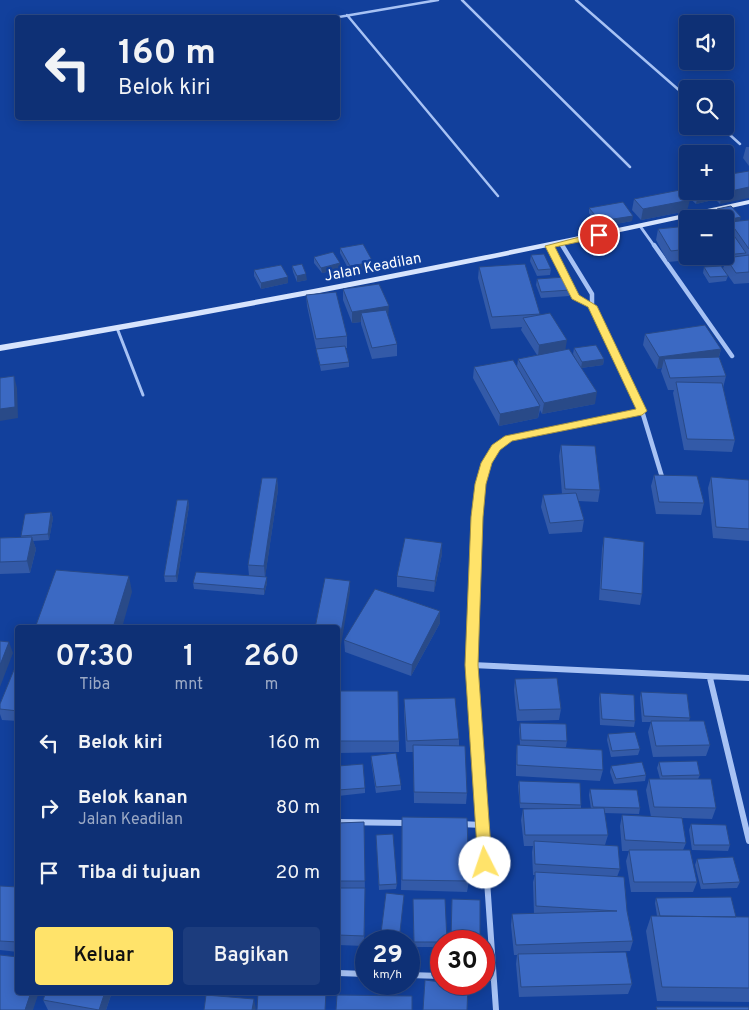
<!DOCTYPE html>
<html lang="id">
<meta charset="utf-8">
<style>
body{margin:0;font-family:Overpass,sans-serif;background:#1c3c7d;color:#f1f3f6;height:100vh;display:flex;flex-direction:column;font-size:19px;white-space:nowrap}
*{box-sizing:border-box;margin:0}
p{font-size:16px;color:#9ba9c5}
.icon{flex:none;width:28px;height:28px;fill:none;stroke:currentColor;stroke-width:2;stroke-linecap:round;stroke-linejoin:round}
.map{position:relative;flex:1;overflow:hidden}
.drawer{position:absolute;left:15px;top:625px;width:325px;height:370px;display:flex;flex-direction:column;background:#0e3075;border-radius:5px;box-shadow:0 2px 12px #0003,0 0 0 1px #2e4b87}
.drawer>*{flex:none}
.top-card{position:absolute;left:15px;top:15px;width:325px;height:105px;border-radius:5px;box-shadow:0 2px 12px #0003,0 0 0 1px #2e4b87;background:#0e3075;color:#f1f3f6;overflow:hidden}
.fabs{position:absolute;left:679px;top:15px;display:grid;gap:10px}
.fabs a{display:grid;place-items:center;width:55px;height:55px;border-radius:5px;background:#0e3075;box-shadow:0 2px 12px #0003,0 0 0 1px #2e4b87;font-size:25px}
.speed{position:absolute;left:355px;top:930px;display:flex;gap:10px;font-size:25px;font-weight:700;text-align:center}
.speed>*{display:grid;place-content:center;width:65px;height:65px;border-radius:50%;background:#0e3075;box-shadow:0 2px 12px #0003,0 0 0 1px #2e4b87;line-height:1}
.speed small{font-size:12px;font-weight:400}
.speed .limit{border:8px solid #d22;background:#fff;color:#111}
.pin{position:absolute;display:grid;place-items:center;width:42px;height:42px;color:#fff;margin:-21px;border:2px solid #fff;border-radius:50%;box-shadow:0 1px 5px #0007}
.me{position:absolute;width:55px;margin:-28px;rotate:356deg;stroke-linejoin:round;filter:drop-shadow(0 0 4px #0008)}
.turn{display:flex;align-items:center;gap:18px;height:105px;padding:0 20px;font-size:22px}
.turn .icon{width:65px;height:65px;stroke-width:2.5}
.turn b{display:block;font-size:35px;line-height:42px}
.eta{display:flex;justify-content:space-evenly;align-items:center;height:85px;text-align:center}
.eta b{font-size:30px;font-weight:600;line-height:35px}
.button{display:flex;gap:10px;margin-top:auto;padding:10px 20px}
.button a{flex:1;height:58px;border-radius:5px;background:#ffe36a;color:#111;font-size:20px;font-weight:600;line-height:58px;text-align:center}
.button a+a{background:#1c3c7d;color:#f1f3f6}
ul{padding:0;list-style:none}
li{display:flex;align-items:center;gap:15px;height:65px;padding:0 20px}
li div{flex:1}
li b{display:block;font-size:19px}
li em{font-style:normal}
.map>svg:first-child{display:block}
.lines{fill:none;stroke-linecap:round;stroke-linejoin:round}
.service-far1{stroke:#a7c2f4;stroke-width:2.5}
.service{stroke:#a7c2f4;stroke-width:3}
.minor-far2{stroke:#a7c2f4;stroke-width:3}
.minor-far1{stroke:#a7c2f4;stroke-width:4.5}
.minor{stroke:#a7c2f4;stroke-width:6}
.secondary{fill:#d7e4fd;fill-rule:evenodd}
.wall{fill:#335aa8}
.shaded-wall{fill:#294a88}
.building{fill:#3b69c3;stroke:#294a88}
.route{fill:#ffe36a;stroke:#a69445}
.labels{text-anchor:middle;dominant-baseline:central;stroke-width:5;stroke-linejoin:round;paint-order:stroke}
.street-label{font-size:15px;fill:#fff;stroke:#12409c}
</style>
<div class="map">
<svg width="749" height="1010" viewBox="0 0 749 1010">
<rect width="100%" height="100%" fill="#12409c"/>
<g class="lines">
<path class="service-far1" d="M462 0 630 167
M576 0 688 98
M347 15 498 196
M333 18 438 0
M720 126 740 144"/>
<path class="service" d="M117 328 143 395"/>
<path class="minor-far2" d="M640 226 655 247
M561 244 563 247"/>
<path class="minor-far1" d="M654 245 732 356
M550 246 576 297 592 306
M642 411 662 477
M474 574C474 550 477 480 487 461 493 451 499 445 508 438L642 411 592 306V294L562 245"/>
<path class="minor" d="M474 573 472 665 496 1010
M472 665 749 678
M710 678 749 841
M338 822 407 823
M460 824 482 825
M338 973 366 974
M409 975 441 976
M484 977 493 978"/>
<path class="secondary" d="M749 200V204C500 259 251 308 0 351V345C251 303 500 254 749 200Z"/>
</g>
<path class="wall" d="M746 147H749V166L743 158Z
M749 171 720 204 713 197V200L696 204 687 196 688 191H725Z
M634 199 687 211 641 220 632 210Z
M589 208 632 221 599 227 589 213Z
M717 209 740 221 749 220V283L734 284 727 274 728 276 726 281 709 283 703 273 704 267 723 268 724 266H722L716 256H725V219H719L715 214Z
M688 226V256H712L711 258 668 262 656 240 658 229Z
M340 248 373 267 350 272 340 253Z
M531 255 551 269 550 275 537 276 530 261Z
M314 257 340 263 341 269 322 273 314 263Z
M292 266 307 280 297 282 293 272Z
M479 267 540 315 565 350 579 365 573 354 574 348 604 359 603 365 581 368 595 404 542 414 540 410 538 418 499 426 473 378 474 367H517L518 359 537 355 521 330 522 327 491 329 478 278Z
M254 270 288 283 261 289 254 276Z
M537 279 570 290 569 296 541 298 536 285Z
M343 289 388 318 397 344V356L372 359 361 324V322L352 323 343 300Z
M306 295 347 336V348H345L349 362V367L321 371 307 306Z
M645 334 721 349 719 357 726 376 723 388 735 440 732 452 684 450 673 393 674 390H668L661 371 662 368 657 369 643 345Z
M561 445 600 490 598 502 578 501 584 520 582 532 549 534 541 507 543 495 562 494 559 456Z
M654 475 704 503 701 515 656 514 651 486Z
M711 477 749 480V541L713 538 708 488Z
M277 478 278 490 265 577H267V583L264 595 194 589 193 583 249 576 248 565Z
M188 500 189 506 177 582H165L164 576Z
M51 512 53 518 49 540 33 541 36 549 30 573 0 574V538L21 537V536Z
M604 537 642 594 640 605 599 600 602 549Z
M442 554 434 592 397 587V576Z
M440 611V623L411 676 345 652 344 640Z
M18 660V721L2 720 0 714V704Z
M515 679 561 709 559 720 517 721 514 690Z
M338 691 399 741V752L338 753Z
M641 692 690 718 689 721 710 745 706 756 653 757 648 732 651 722H642L640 698Z
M600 693 635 721 634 727 600 725 599 698Z
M404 699 459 739V746L467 793 466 804 414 803 413 752H406L404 711Z
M520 723 567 741 566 747H552L603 770 600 781 516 776V756L517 745H520L519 729Z
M608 734 640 749 638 755 611 757 607 740Z
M371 756 401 785V790L376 793 371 761Z
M659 762 700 775 698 779 716 808 712 819 682 818 686 843 683 850 697 882 693 892H631L626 861 629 851H622L620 826 622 815 651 817 646 790 649 779H660L657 768Z
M338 766 365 788V793L338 796Z
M611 766 646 775 645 781 614 784 610 772Z
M519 781 581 805V809H591L589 795 590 789 640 808 639 814 604 813 608 835 605 845 620 869 617 877 627 911 633 941 630 951 592 952 632 984 628 994 519 997 516 964 517 955H514L511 925 512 914H534L533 882 535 875H533L532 852 533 846H524L521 820 523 809H544L520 808 518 786Z
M402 817 469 881 467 892 401 890Z
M364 822 365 899 364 946 338 945V823Z
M691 824 730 845 728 851 692 850 689 830Z
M376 835 397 884 396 889 379 890Z
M697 859 740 882 737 888 701 889 695 865Z
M0 886 18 887V952L0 950Z
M656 898 736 917H749V1002L657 1001 646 931 651 916H657L655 903Z
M413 899 441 941V947H414Z
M452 899 480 941H451Z
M112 992 106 1010H48L43 1000Z"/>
<path class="shaded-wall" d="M749 187V198L720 204 722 193Z
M714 195 713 200 696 204 697 199Z
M690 200 687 211 641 220 643 209Z
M633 216 632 221 599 227 600 221Z
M741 217 739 223 730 222V224L725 225 726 220Z
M373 262V267L350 272V266Z
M340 263 341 269 322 273 321 268Z
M306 274 307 280 297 282V276Z
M288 277V283L261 289V283Z
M389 306 388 318 361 313V322L352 323V312Z
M567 340 565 352 538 357 539 345Z
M721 349 718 360 664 359 662 368 657 369 659 357Z
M604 359 603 365 581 368 582 362Z
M14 376 17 388 18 418 0 421V409Z
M597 392 595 404 542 414 544 403Z
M540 406 538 418 499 426 500 414Z
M277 478 278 490 265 578 264 566Z
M188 500 189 506 177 582 176 576Z
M51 512 53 518 49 540 48 534Z
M32 537 36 549 30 573 27 561Z
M442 543V554L434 592 435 581Z
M129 576 132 592 122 628H113Z
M267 577V583L264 595V589Z
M350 581V592L338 663V650Z
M440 611V623L411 676 412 665Z
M9 642 13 653 0 687V665Z
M31 992H39L33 1010H25Z
M105 992H112L106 1010H99Z
M254 999 256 1009 255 1010H252Z"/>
<path class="building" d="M749 171V187L722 193 721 191H725V175Z
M680 190 690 200 643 209 634 199Z
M689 191H710L714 195 697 199Z
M623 202 633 216 600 221 589 208Z
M731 206 741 217 726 220 717 209Z
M749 220V249L730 222Z
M725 224H726L746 253 725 255Z
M688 226V249L671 251 658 229Z
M363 244 373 262 350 266 340 248Z
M333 252 340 263 321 268 314 257Z
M544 254 551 269 538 270 531 255Z
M749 255V272L736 273 726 258Z
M302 264 306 274 297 276 292 266Z
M525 264 540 314 492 317 479 267Z
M281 265 288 277 261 283 254 270Z
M721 266 728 276 710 277 704 267Z
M565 277 570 290 541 292 537 279Z
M379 284 389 306 352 312 343 289Z
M336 292 347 336 316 339 306 295Z
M386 310 397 344 372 348 361 313Z
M550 313 567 340 539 345 523 318Z
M705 325 721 349 659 357 645 334Z
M596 345 604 359 582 362 574 348Z
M345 346 349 362 320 365 316 349Z
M569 349 597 392 544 403 518 359Z
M719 357 726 376 670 378 664 359Z
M513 360 540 406 500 414 474 367Z
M14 376 15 407 0 409V378Z
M676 382 722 383 735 440 687 439Z
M561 445 595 446 600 490 565 489Z
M654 475 697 476 704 503 659 502Z
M711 477 749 480V529L716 527Z
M262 478H277L264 566 248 565Z
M576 493 584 520 550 523 543 495Z
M177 500H188L176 576H164Z
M51 512 48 534 21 536 25 514Z
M32 537 27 561 0 562V538Z
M604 537 644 542 642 594 601 589Z
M405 538 442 543 435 581 397 576Z
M56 570 129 576 113 628H35Z
M196 572 267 577 264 589 193 583Z
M325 578 350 581 338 650V628H315Z
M375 589 440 611 412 665 344 640Z
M0 641 9 642 0 665Z
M18 660V711L0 709V704Z
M557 678 561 709 519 710 515 679Z
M338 691H398L399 741H338Z
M641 692 687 694 690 718 644 716Z
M600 693 634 695 635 721 602 719Z
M455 698 459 739 407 741 404 699Z
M651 721H704L710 745 656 746Z
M520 723 566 724 567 741 521 740Z
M635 732 640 749 612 751 608 734Z
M413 745 465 746 467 793 414 792Z
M517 745 602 750 603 770 517 765Z
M396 753 401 785 376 787 371 756Z
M697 761 700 775 662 776 659 762Z
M642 762 646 775 616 779 611 766Z
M363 764 365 788 338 790V766Z
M649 779H711L716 808 654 807Z
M519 781 580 783 581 805 520 803Z
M590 789 637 790 640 808 593 807Z
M604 808 608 835H525L523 809Z
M622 815 682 818 686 843 625 840Z
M402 817 467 818 469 881 402 880Z
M364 822 365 881H338V823Z
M691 824 726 825 730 845H694Z
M393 834 397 884 379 885 376 835Z
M534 841 618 846 620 869 535 864Z
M629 850H690L697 882H634Z
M733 857 740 882 703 884 697 859Z
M535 872 624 877 627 911 633 941 516 945 512 914 617 911 536 906Z
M0 886 18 887V942L0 941Z
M338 888H365L364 936 338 935Z
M386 893 404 895 399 941H380Z
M731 897 736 917 660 916 656 898Z
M413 899H445L447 941H441V942H414Z
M452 899 480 900V941L451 939Z
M651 916 749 917V988L662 987Z
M626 952 632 984 521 987 518 954Z
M0 955 18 957V992H31L25 1010H0Z
M425 980 441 982V984H468L467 1010H423Z
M46 992H105L99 1010 43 1000Z
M258 992H326L325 1010H257Z
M206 995 254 999 252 1010H204Z
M337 995 412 996V1010H336Z
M656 1007H749V1010H657Z"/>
<path class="route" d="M599 232 602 233V237L555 247 579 295 597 306 647 411 642 415 512 441 500 450 492 463 486 484 483 517 478 665 492 863 490 868 485 870 480 868 478 863 465 665 471 517 475 484 481 463 492 445 505 436 636 409 588 307 572 299 545 246Z"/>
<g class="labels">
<g class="street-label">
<text transform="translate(373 268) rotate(-11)">Jalan Keadilan</text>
</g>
</g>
</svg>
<div class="fabs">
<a><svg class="icon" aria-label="sound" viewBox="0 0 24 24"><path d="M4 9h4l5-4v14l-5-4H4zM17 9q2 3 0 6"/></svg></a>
<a><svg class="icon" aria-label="search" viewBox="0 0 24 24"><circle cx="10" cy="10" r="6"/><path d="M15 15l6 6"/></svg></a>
<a>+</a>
<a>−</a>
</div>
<div class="speed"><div>29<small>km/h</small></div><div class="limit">30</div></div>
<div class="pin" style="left:599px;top:235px;background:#d93025"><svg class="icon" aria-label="arrive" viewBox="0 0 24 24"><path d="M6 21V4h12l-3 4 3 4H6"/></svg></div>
<svg class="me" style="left:485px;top:863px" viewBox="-20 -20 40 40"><circle r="19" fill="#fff"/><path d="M0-13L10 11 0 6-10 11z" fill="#ffe36a"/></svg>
<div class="top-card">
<div class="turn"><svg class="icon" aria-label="left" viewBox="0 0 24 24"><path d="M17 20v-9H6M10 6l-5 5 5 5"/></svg><div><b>160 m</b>Belok kiri</div></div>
</div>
<section class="drawer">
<div class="eta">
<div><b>07:30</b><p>Tiba</p></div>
<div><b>1</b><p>mnt</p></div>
<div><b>260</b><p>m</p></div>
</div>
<ul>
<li><svg class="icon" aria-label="left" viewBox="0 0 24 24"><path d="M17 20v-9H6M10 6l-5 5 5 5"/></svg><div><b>Belok kiri</b></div><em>160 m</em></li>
<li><svg class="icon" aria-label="right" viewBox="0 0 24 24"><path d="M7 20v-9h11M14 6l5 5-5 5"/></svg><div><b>Belok kanan</b><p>Jalan Keadilan</p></div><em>80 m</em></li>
<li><svg class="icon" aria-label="arrive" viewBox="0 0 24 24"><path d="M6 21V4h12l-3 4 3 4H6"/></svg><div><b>Tiba di tujuan</b></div><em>20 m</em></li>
</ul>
<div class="button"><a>Keluar</a><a>Bagikan</a></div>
</section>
</div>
